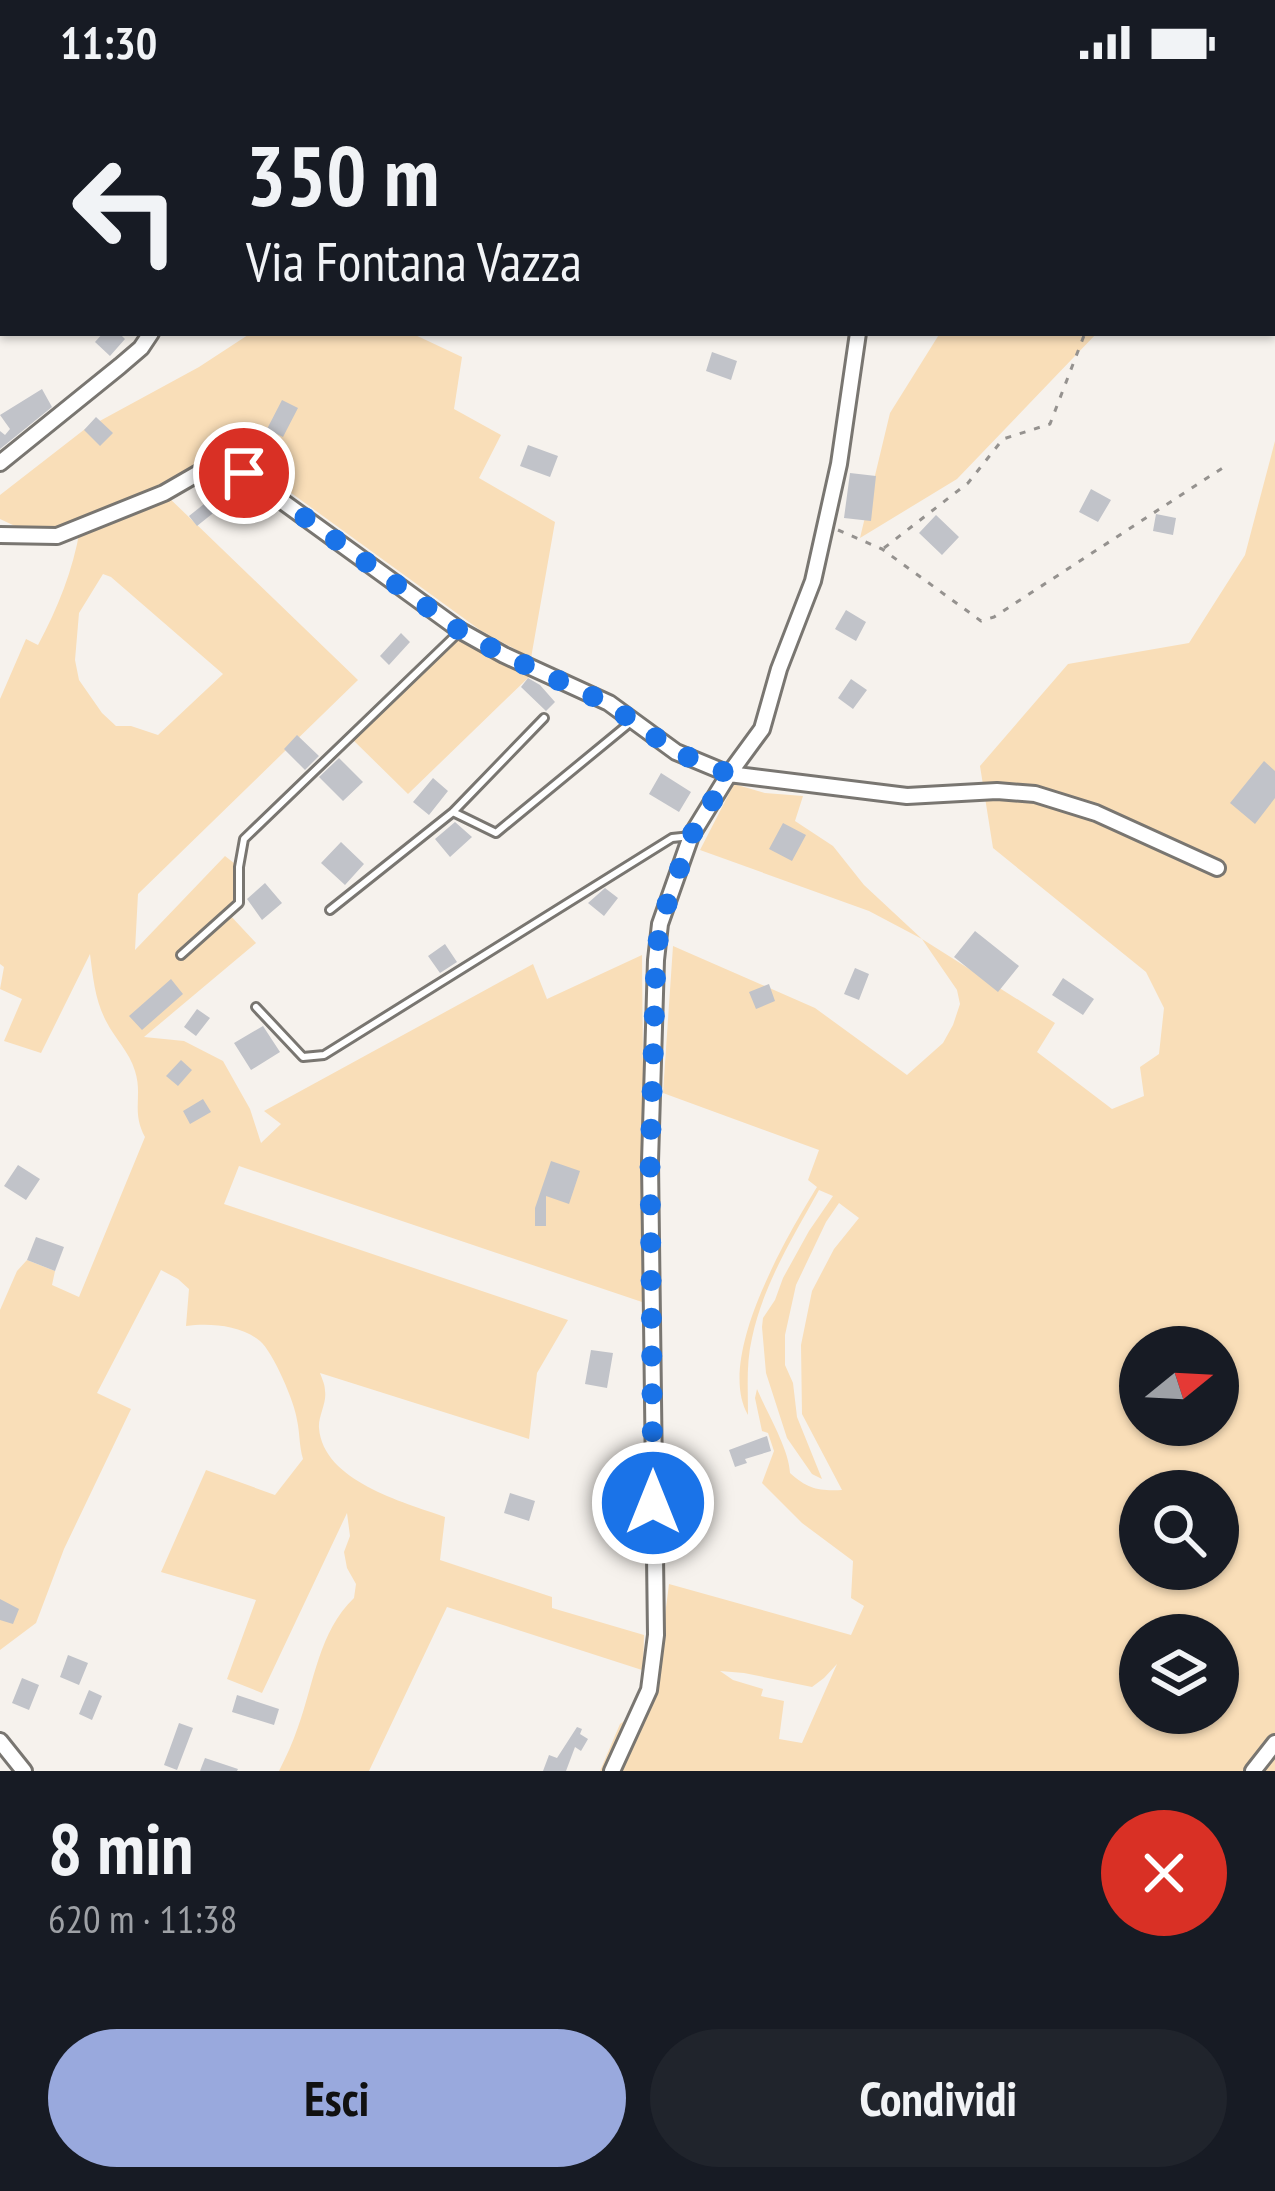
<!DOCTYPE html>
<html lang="it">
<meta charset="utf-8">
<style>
body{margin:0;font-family:"PT Sans Narrow",sans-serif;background:#20242c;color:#f1f3f6;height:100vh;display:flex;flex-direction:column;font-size:45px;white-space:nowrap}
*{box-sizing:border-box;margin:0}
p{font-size:39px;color:#9ea1a6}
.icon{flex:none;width:66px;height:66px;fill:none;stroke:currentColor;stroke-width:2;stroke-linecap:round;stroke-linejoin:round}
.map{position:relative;height:1687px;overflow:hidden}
.details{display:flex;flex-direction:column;background:#171b24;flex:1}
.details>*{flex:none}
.banner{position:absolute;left:0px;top:0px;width:1275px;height:252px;box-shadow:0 3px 9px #0004;background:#171b24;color:#f1f3f6;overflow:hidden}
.needle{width:78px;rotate:72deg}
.tools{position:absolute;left:1119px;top:1242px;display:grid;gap:24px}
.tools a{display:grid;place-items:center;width:120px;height:120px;border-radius:50%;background:#171b24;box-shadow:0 3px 9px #0004;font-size:60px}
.pin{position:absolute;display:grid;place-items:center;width:102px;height:102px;color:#fff;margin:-51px;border:6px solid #fff;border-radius:50%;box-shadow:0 3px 12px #0007}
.me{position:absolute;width:132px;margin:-66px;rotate:0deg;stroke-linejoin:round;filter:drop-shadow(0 0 9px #0008)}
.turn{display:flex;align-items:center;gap:42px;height:252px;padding:0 48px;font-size:54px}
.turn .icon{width:156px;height:156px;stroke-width:2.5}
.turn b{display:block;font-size:84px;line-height:102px}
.round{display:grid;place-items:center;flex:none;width:126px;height:126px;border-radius:63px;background:#20242c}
.headline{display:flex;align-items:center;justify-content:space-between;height:204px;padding:0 48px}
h1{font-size:72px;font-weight:700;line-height:90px}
.primary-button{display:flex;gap:24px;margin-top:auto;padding:24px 48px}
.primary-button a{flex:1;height:138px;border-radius:72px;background:#99a9dd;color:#111;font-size:48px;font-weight:700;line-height:138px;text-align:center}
.primary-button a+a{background:#20242c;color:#f1f3f6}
.status{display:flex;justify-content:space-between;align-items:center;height:84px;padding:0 60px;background:#171b24;direction:ltr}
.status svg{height:33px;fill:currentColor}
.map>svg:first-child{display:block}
.green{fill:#f9deb8;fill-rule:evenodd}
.building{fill:#c1c3c9}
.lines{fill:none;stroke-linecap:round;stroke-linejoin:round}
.lane-casing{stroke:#797671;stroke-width:12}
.street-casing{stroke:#797671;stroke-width:20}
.path{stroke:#95928f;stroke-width:3;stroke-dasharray:6 9;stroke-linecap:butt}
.lane{stroke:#fff;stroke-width:6}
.street{stroke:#fff;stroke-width:14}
.route{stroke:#1a73e8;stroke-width:21;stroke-dasharray:0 37.8}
</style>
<div class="status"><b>11:30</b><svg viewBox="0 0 49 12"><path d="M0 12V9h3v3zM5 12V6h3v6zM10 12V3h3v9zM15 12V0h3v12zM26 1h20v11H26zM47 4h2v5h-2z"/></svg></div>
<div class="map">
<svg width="1275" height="1687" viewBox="0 0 1275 1687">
<rect width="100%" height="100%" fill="#f6f2ed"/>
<path class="green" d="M1053 0H1275V126H1272V3H1050Z
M251 249H411L462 273 454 325 501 351 479 394 555 438 531 574 480 546 232 366 220 378 165 410 358 596 138 810 135 866 225 772 239 783V819L228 829 256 859 144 953 184 957 223 977 250 1025 261 1059 281 1040 264 1027 533 880 547 915 642 871 645 1219 239 1082 224 1120 568 1236 537 1289 529 1355 320 1289C322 1295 325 1300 325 1307 327 1319 318 1332 319 1344 323 1397 403 1418 445 1433L440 1476 552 1513V1524L644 1551 643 1585 649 1580 659 1578 669 1500 851 1551 864 1522 851 1514 853 1477 802 1439 762 1399 774 1367 768 1349 762 1347 755 1314 757 1305C767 1329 789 1365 790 1389 808 1405 818 1407 842 1406L802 1330 801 1261 812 1207 834 1165 859 1134 839 1119 826 1138 796 1201 785 1251V1281L793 1299 797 1333 822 1395 812 1390 787 1354 766 1289 762 1243 763 1234 775 1216 783 1194 809 1147 833 1112 819 1106C793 1153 763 1201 752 1254 746 1279 748 1305 748 1331 715 1274 787 1152 817 1103L808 1096 819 1066 663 1009 673 862 815 924 907 991 943 959 953 941 960 920 957 906 922 855 869 827 700 766 734 700 765 709 803 712 795 737 833 762 864 801 922 855 1055 939 1037 968 1112 1025 1144 1012 1140 983 1159 970 1164 924 1146 888 993 764 980 682 1068 580 1189 559 1245 471 1275 357V1687H600L620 1640 634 1630 645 1606 642 1586 447 1523 369 1687H279C286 1673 293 1658 298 1643 314 1599 319 1547 354 1514L356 1500 347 1484 344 1468 350 1452 347 1429 262 1609 227 1595 256 1516 161 1488 206 1386 275 1411 303 1375C299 1361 300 1350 297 1336 295 1319 273 1268 260 1257 240 1241 210 1239 186 1242L189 1205 178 1195 161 1186 97 1309 131 1325 64 1465 36 1539 0 1566V1226L17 1187 27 1176 55 1187 52 1201 79 1213 145 1053C131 1027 143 1012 135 987 129 967 115 955 106 937 95 916 93 893 90 870L41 969 4 957 22 915 0 905 4 883 0 880V615L26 555 38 561C58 524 73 486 80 445L30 449 0 435V411L85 345 199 283ZM103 490 111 493 223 590 158 651 131 642H116L102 629 79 596 75 576 79 529ZM1140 1263H1218V1341H1140ZM1140 1407H1218V1485H1140ZM1140 1551H1218V1629H1140ZM837 1580 802 1659 779 1655 784 1617 761 1612 763 1605 733 1596 720 1587 744 1589 812 1603 824 1594Z
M940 249H1097L957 395 860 454 890 329Z
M457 550 530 592 408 710 350 653Z"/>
<path class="building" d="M103 249H119L125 255 110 272 95 258Z
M712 268 737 277 731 296 706 287Z
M42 305 52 323 0 365V347L5 351 10 345 0 331Z
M282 316 298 324 283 353 267 345Z
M96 333 113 349 100 362 84 346Z
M528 361 558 372 550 393 520 382Z
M850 389 876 392 871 437 844 434Z
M1091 405 1111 416 1098 438 1079 428Z
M214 412 222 422 197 442 189 432Z
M1156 430 1176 434 1173 451 1153 447Z
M936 431 959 453 942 471 919 449Z
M846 526 866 538 856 557 835 545Z
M401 549 410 558 389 581 380 572Z
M528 594 540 601 555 618 546 627 521 603Z
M851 595 867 606 853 625 838 614Z
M297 651 319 672 305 686 284 665Z
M339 674 363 698 343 717 319 693Z
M1264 677 1275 687V714L1255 740 1230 719Z
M661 689 691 708 679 728 649 710Z
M433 694 448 707 429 731 413 718Z
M455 738 472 753 450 773 435 755Z
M783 739 806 751 792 777 769 765Z
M341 758 364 780 345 801 321 779Z
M265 799 282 819 262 836 247 815Z
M605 804 618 814 604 832 588 819Z
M975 847 1019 882 998 908 954 873Z
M445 860 457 878 440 889 428 872Z
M855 884 869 890 859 916 844 910Z
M1063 894 1094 915 1083 931 1052 911Z
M171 895 183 910 142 946 129 932Z
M769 900 775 917 756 925 749 908Z
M197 925 210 934 196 952 184 943Z
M263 942 280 968 251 986 234 959Z
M181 976 192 986 178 1002 166 992Z
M203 1015 211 1028 190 1040 183 1027Z
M551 1077 580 1087 569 1120 546 1112V1142H535V1124Z
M18 1081 40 1095 26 1116 4 1102Z
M36 1153 64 1163 55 1187 27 1176Z
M591 1266 613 1269 607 1304 585 1300Z
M767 1352 771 1367 745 1375 747 1379 735 1383 729 1366Z
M510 1409 535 1417 529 1437 504 1429Z
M0 1515 19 1525 13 1540 0 1536Z
M68 1571 88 1579 79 1601 60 1593Z
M22 1594 39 1601 29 1626 12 1619Z
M89 1606 102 1612 92 1636 79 1630Z
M237 1611 279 1625 274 1641 232 1628Z
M179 1639 193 1644 177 1686 164 1681Z
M577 1643 582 1645 580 1650 588 1655 581 1667 575 1663 566 1687H543L549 1671 557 1674Z
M205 1674 238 1685 237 1687H200Z"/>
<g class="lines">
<defs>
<path id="lane" d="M453 728 496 749 631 638
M330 826 453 728 544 634
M181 871 239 819V783L244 755 459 548
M256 923 303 973 324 971 672 754 691 752"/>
<path id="street" d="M95 0 97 3
M860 0V3
M0 379 120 282 141 264 151 249
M0 451 57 452 164 409 209 383H235L461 547 504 571 609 619 676 668 729 690 907 712 997 707 1035 710 1096 729 1217 784
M0 1657 24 1687
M612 1687 649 1606 656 1551 650 1078 656 876 660 840 691 752 729 690 762 645 779 585 813 497 839 380 858 249
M1253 1687 1275 1659"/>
</defs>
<use href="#lane" class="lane-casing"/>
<use href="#street" class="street-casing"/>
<path class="path" d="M838 446 882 465 981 537 994 533 1224 383
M884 464 968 399 1003 355 1050 340 1085 249"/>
<use href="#lane" class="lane"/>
<use href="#street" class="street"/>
</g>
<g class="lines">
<path class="route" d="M244 389 460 547 504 571 609 620 676 668 729 690 691 752 660 840 656 876 650 1078 653 1419"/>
</g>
</svg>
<div class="tools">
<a><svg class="needle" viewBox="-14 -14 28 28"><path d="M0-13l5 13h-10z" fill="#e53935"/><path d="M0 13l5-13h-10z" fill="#9ea1a6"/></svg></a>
<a><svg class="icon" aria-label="search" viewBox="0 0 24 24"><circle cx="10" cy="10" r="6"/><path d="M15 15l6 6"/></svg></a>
<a><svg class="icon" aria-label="layers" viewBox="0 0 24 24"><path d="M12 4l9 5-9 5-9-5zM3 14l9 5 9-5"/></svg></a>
</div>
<div class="pin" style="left:244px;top:389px;background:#d93025"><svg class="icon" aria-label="arrive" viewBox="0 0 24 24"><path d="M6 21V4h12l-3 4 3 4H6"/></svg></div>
<svg class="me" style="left:653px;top:1419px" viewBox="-20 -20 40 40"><circle r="17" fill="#1a73e8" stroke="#fff" stroke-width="3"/><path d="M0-11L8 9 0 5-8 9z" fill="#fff"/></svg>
<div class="banner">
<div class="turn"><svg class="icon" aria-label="left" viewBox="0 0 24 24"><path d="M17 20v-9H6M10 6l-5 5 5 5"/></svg><div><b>350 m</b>Via Fontana Vazza</div></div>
</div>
</div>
<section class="details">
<div class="headline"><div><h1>8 min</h1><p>620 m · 11:38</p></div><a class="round" style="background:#d93025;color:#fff"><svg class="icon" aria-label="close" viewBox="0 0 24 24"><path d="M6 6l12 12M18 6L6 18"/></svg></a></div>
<div class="primary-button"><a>Esci</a><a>Condividi</a></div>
</section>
